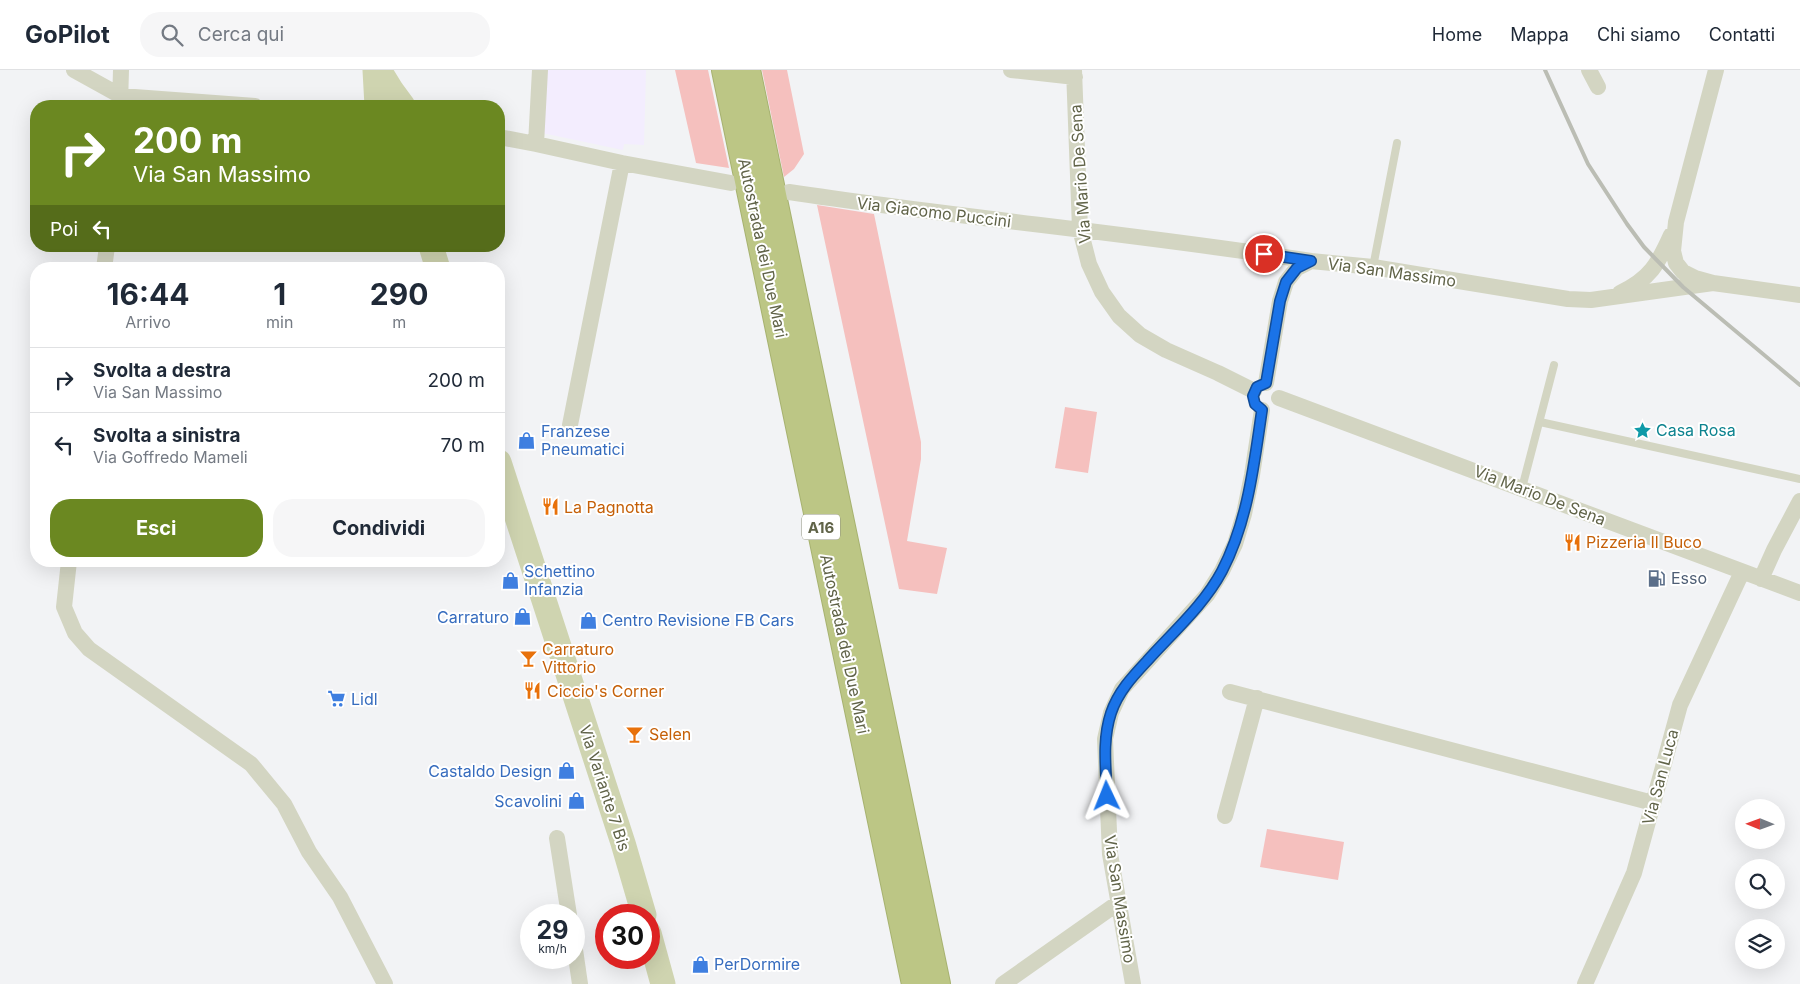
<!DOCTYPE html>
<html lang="it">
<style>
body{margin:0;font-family:Inter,sans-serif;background:#f6f6f7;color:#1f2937;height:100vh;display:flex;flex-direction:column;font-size:19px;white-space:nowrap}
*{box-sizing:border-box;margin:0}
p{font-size:16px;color:#747a83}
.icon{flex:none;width:28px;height:28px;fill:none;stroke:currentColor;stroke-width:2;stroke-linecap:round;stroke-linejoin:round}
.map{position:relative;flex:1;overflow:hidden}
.details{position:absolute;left:30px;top:192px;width:475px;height:305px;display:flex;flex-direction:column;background:#fff;border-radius:20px;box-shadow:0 5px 20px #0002}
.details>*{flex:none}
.banner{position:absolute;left:30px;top:30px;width:475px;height:152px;border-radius:20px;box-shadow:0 5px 20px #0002;background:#6b8821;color:#fff;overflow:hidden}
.needle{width:32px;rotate:271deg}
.buttons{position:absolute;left:1735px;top:729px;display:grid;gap:10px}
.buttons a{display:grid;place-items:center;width:50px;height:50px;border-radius:50%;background:#fff;box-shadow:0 5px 20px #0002;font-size:25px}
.speed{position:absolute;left:520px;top:834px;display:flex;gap:10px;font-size:25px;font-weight:700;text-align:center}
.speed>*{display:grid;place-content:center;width:65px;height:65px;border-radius:50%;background:#fff;box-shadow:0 5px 20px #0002;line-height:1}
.speed small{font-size:12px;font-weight:400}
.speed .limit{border:8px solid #d22;background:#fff;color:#111}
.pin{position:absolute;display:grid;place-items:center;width:42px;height:42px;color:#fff;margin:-21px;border:2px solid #fff;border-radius:50%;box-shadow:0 1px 5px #0007}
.me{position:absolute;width:55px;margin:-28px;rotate:358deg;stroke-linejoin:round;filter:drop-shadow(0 0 4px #0008)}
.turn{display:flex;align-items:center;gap:18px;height:105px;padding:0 20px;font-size:22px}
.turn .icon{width:65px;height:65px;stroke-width:2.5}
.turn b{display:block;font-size:35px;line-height:42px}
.then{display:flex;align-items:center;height:48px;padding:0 20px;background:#0003;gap:10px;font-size:19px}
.eta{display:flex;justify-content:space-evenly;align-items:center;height:85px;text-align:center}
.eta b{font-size:30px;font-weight:700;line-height:35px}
.button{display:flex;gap:10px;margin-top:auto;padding:10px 20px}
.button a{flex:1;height:58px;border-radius:20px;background:#6b8821;color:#fff;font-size:20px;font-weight:700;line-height:58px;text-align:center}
.button a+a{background:#f6f6f7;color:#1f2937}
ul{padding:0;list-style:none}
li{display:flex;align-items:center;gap:15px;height:65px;padding:0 20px;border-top:1px solid #e0e1e3}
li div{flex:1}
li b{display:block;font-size:19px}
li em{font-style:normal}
header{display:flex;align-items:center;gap:30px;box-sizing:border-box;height:70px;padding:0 25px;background:#fff;border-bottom:1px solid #e0e1e3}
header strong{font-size:24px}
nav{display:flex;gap:28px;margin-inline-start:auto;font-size:18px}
.search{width:350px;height:45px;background:#f6f6f7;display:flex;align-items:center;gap:12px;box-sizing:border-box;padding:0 18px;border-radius:20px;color:#747a83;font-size:19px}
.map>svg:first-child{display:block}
.commercial{fill:#f3edfe}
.green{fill:#f5c0be}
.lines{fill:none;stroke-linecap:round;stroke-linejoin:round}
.highway-casing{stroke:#a7b270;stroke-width:30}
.lane{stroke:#d3d5c2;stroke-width:8}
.street{stroke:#d3d5c2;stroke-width:16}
.primary{stroke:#cfd4b0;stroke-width:25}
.highway{stroke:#bcc685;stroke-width:28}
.rail{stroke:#bbbdb4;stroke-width:4}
.route-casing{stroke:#114b97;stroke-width:12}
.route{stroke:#1a73e8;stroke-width:9}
.labels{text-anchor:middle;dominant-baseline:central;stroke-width:4;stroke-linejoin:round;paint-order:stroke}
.shield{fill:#fff;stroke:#90927f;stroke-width:1}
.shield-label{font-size:15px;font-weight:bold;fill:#606348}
.street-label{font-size:16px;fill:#606348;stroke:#fff}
.culture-label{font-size:16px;fill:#0d838f;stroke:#fff;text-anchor:start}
.shop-label{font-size:16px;fill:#366cbe;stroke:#fff;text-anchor:start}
.food-label{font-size:16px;fill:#c56008;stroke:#fff;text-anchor:start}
.service-label{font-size:16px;fill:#4e5e75;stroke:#fff;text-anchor:start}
</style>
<header>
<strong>GoPilot</strong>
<div class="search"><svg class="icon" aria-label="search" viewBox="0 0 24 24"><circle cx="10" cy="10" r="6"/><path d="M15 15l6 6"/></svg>Cerca qui</div>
<nav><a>Home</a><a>Mappa</a><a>Chi siamo</a><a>Contatti</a></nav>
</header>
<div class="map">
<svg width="1800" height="914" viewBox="0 0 1800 914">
<rect width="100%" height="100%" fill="#f2f3f5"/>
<path class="commercial" d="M545 0H646L644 75 624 74 623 80 542 63Z"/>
<path class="green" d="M675 0H708L729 98 696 93Z
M762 0H787L804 84 794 99 784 107Z
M817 135 874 144 921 372V389L907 471 947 478 937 524 899 519Z
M1065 337 1097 342 1088 403 1055 398Z
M1267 759 1344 772 1338 810 1260 797Z"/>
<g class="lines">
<defs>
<path id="highway" d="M726 0 916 914
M746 0 936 914"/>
</defs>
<use href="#highway" class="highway-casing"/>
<path class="lane" d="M1373 197 1397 73
M1540 352 1800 409
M1522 418 1554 295"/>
<path class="street" d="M74 0 121 26 255 36
M1011 0 1075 7
M1074 0 1080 159 1089 194 1102 222 1119 246 1140 265 1166 280 1218 303 1254 321
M1589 0 1598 17
M1716 0 1676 152 1673 181 1676 193 1683 202 1695 208 1713 213 1800 225
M120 34 121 0
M499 67 536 74 622 93 731 113
M536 74 540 0
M789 122C962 148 1138 164 1311 191
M104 199 107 176
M1620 223C1650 209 1658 194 1671 165
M1266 313 1280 231 1286 212 1297 198 1311 191 1373 197 1568 229 1591 230 1713 213
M1279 328 1800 523
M570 355 622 93
M69 491 64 537 75 563 89 579 251 694 284 734 309 782 340 827 385 914
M1761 509 1774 480 1800 431
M1230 622 1653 733
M1225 746 1257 628
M557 768 569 845
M574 873 580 914
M1003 914 1118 833
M1133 914 1110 784 1105 669 1111 643 1122 619 1207 525 1222 501 1235 474 1244 444 1252 405 1262 340
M1585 914 1634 803 1680 635 1742 502"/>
<path class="primary" d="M375 0 377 36
M379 0 392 21 403 36
M431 176 438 199
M499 392 623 773 644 845
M649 863 663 914"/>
<use href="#highway" class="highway"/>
<path class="rail" d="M1545 0 1588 94 1627 154 1644 177 1683 217 1800 315"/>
</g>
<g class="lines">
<defs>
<path id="route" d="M1107 726C1106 699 1102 670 1111 643 1118 622 1132 607 1147 591 1173 562 1204 535 1222 501 1248 451 1254 394 1262 340L1255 334 1253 326 1257 317 1266 313 1280 231 1286 212 1297 198 1311 191 1264 184"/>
</defs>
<use href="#route" class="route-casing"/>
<use href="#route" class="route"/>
</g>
<defs>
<symbol id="sight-bare" viewBox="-9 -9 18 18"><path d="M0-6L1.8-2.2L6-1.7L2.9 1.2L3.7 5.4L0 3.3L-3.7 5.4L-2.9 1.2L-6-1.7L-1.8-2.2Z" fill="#0f9aa8" stroke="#fff" stroke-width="2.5" paint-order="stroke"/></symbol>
<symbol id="shop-bare" viewBox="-9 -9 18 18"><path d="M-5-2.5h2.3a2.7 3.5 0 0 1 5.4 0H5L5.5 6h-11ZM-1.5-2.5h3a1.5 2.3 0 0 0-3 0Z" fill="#3f7fe0" stroke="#fff" stroke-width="2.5" paint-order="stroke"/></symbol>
<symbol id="restaurant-bare" viewBox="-9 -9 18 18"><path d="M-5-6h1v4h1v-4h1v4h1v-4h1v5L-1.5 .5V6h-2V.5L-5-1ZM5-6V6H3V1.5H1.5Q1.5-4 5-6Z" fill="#e8710a" stroke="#fff" stroke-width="2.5" paint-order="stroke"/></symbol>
<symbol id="fuel-bare" viewBox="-9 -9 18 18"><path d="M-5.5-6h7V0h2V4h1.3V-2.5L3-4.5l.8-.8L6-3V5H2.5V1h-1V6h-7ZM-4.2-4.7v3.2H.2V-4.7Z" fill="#5c6f8a" stroke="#fff" stroke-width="2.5" paint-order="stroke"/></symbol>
<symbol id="bar-bare" viewBox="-9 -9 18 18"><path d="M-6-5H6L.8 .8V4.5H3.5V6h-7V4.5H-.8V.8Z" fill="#e8710a" stroke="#fff" stroke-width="2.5" paint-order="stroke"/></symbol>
<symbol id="supermarket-bare" viewBox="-9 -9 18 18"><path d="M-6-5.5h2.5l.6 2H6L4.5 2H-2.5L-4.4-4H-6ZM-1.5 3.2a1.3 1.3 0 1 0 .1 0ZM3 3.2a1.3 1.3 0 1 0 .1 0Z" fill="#3f7fe0" stroke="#fff" stroke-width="2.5" paint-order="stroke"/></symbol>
</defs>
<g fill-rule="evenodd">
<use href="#sight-bare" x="1630" y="348" width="25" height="25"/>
<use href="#shop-bare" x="514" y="358" width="25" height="25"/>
<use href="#restaurant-bare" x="538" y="424" width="25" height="25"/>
<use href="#restaurant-bare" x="1560" y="460" width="25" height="25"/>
<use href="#fuel-bare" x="1644" y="496" width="25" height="25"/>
<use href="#shop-bare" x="498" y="498" width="25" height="25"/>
<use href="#shop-bare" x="510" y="534" width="25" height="25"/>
<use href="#shop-bare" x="576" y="538" width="25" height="25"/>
<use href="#bar-bare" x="516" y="576" width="25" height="25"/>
<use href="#restaurant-bare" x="520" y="608" width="25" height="25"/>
<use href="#supermarket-bare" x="324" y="616" width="25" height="25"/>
<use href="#bar-bare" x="622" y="652" width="25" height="25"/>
<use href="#shop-bare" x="554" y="688" width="25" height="25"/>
<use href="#shop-bare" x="564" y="718" width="25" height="25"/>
<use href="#shop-bare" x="688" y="882" width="25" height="25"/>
</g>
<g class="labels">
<rect class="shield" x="802" y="444.5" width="38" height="25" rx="4"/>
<g class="shield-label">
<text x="821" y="457">A16</text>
</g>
<g class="street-label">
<text transform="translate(1080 104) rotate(-94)">Via Mario De Sena</text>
<text transform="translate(934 142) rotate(7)">Via Giacomo Puccini</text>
<text transform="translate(763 178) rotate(78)">Autostrada dei Due Mari</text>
<text transform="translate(1392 202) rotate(8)">Via San Massimo</text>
<text transform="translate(1540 425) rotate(21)">Via Mario De Sena</text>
<text transform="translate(845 574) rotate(78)">Autostrada dei Due Mari</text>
<text transform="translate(1660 707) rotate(-75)">Via San Luca</text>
<text transform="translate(605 718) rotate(72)">Via Variante 7 Bis</text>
<text transform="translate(1120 829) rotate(81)">Via San Massimo</text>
</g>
<g class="culture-label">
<text x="1656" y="360">Casa Rosa</text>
</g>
<g class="shop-label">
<text x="541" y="361">Franzese<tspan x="541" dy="18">Pneumatici</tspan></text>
<text x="524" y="501">Schettino<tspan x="524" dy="18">Infanzia</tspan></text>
<text x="509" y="547" text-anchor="end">Carraturo</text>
<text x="602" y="550">Centro Revisione FB Cars</text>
<text x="351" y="629">Lidl</text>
<text x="552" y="701" text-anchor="end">Castaldo Design</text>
<text x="562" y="731" text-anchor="end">Scavolini</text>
<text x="714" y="894">PerDormire</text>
</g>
<g class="food-label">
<text x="564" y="437">La Pagnotta</text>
<text x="1586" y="472">Pizzeria Il Buco</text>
<text x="542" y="579">Carraturo<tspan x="542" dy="18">Vittorio</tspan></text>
<text x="547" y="621">Ciccio's Corner</text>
<text x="649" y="664">Selen</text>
</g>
<g class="service-label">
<text x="1671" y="508">Esso</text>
</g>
</g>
</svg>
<div class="buttons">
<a><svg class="needle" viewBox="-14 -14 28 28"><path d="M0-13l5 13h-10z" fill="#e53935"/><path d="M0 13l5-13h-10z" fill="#747a83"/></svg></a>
<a><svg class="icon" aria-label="search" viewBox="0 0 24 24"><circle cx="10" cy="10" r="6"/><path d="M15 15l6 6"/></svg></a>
<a><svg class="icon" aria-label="layers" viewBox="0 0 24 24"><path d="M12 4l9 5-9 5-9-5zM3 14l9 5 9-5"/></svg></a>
</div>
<div class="speed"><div>29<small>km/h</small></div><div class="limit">30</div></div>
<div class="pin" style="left:1264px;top:184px;background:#d93025"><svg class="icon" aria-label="arrive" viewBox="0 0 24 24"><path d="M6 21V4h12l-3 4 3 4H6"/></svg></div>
<svg class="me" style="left:1107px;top:726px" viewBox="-20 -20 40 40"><path d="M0-17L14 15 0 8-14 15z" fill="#1a73e8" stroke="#fff" stroke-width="4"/></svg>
<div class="banner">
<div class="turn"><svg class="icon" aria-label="right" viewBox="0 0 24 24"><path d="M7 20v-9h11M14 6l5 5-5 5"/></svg><div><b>200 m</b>Via San Massimo</div></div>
<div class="then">Poi<svg class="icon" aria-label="left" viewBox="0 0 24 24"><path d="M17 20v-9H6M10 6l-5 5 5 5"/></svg></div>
</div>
<section class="details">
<div class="eta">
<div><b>16:44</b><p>Arrivo</p></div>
<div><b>1</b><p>min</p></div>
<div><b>290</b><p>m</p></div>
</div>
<ul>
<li><svg class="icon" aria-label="right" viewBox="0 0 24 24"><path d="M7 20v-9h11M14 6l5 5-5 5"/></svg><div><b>Svolta a destra</b><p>Via San Massimo</p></div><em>200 m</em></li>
<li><svg class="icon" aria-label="left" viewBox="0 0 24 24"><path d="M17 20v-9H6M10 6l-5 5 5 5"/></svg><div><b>Svolta a sinistra</b><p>Via Goffredo Mameli</p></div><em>70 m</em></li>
</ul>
<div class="button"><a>Esci</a><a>Condividi</a></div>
</section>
</div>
